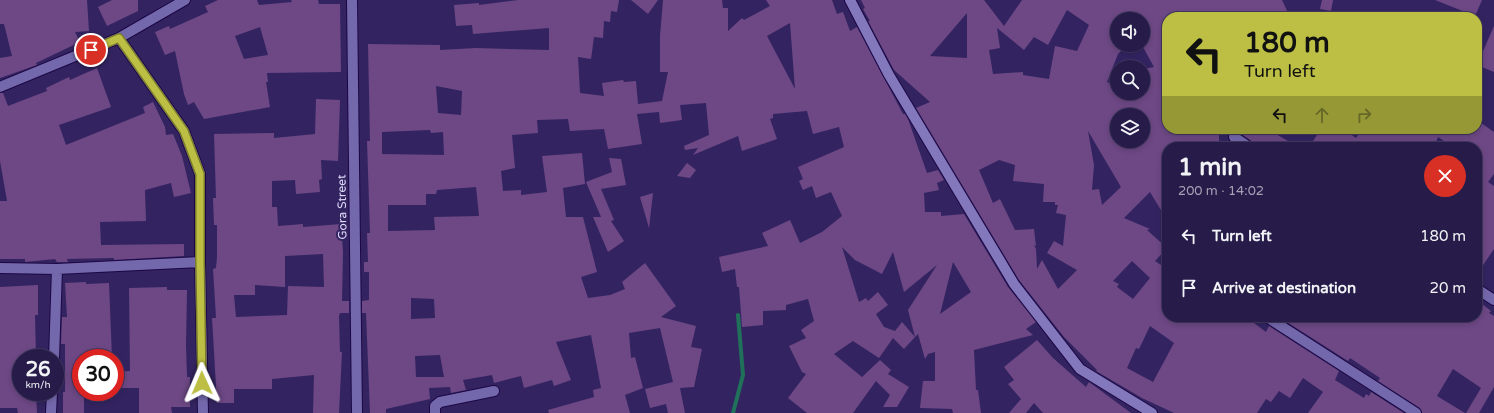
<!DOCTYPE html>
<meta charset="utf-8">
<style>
body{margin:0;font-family:"Varela Round",sans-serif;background:#322853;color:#f1f3f6;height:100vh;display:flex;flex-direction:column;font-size:15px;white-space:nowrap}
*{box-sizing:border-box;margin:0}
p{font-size:13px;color:#a4a1b4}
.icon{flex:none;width:22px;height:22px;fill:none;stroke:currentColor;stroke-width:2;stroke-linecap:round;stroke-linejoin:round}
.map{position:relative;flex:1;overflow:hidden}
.panel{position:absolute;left:1162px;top:142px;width:320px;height:180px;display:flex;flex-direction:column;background:#261b49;border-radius:16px;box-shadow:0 2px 6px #0003,0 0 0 1px #423961}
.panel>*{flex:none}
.top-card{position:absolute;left:1162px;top:12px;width:320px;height:122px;border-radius:16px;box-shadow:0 2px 6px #0003,0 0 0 1px #423961;background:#bcbf43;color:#111;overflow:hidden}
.controls{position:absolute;left:1110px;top:12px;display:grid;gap:8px}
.controls a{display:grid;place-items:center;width:40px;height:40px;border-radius:50%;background:#261b49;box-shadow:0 2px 6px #0003,0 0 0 1px #423961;font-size:20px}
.speed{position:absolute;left:12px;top:349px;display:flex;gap:8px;font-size:20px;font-weight:700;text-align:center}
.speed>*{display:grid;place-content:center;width:52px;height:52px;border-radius:50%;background:#261b49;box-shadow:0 2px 6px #0003,0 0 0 1px #423961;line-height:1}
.speed small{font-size:10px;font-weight:400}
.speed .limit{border:6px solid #d22;background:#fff;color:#111}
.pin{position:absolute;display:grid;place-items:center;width:34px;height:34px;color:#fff;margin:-17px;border:2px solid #fff;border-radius:50%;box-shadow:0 1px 4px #0007}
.me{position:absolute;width:44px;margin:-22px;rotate:359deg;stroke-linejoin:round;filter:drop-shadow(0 0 3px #0008)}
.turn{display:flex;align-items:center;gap:14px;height:84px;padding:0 16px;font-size:18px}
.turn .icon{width:52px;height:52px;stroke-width:2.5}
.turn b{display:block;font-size:28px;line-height:34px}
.lanes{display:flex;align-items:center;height:38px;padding:0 16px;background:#0003;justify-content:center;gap:20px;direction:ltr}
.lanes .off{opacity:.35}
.round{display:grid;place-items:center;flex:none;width:42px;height:42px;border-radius:21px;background:#322853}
.overview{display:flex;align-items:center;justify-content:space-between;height:68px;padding:0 16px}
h1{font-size:24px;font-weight:700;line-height:30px}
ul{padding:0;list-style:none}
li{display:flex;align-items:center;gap:12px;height:52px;padding:0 16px}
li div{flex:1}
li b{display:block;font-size:15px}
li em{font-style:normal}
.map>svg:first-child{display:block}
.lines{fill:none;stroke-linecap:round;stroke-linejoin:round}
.stream{stroke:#20715a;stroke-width:4}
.building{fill:#6d4885;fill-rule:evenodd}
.street-casing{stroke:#1c0744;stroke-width:12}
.secondary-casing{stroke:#1c0744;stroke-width:12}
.street{stroke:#7468ac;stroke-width:10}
.secondary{stroke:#8478bd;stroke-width:10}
.route-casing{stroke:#7a7c2c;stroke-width:10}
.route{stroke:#bcbf43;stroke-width:7}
.labels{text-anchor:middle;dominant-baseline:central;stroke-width:4;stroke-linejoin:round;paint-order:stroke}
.street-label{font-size:12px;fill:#dfdbfa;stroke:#332461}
</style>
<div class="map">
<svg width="1494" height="413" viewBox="0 0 1494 413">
<rect width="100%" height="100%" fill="#332461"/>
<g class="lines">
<path class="stream" d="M733 413 743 375 738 315"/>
</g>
<path class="building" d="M0 0H87L89 31 75 32 80 42 36 63 37 65 0 78V58L12 56 4 24H0Z
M112 0H138V11L107 26 98 7Z
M218 0H257L259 5 292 2 291 0H318L319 4H340L341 72 267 73 268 82H266L270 107 204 119 194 102 188 105 184 94 175 51 165 55 155 32 169 26 170 29 208 12 205 6ZM260 27 268 55 244 59 235 36Z
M518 0H619L617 12 611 11 610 22 604 21 603 38 594 37 591 59 578 57 580 93 604 96 602 83 623 80 624 82 636 81 638 104 662 101 668 72H660V36L663 0H722L723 8H728V31L742 18 744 20 770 6 766 0H832L837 14 843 12 850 31 857 27 903 114H905L908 119 927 173 938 170 944 180 937 183 939 190 924 193 925 212H941V216L964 214 1008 287 1036 322 1026 329 1033 335 974 350 976 390H978L981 413H953L952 409 920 408 923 381H935V352L928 354 925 359 918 334 915 337 908 310 937 265 904 292 893 252 882 274 855 260 842 247 859 302 866 298 868 301 878 292 888 305 876 314 884 327 895 331 902 322 915 337 904 349 893 338 879 358 853 341 834 354 862 377 880 360 891 370 888 374 909 387 897 407H883L890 395 876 381 853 413H807L788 398 806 374 802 372 789 346 806 338 801 330 814 321 808 299 786 305V310L763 311V325L742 327 739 287H737L735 269 722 272 719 257 768 246 762 233 790 220 800 243 822 232 842 216 831 192 816 198 812 186 803 190 799 181 803 179 798 167 844 147 839 127 813 134 807 111 773 114V118L770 119 777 139 742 151 738 136 693 155 698 148 685 150 684 146 709 135 706 103 680 105 682 120 660 123 659 112 637 114 642 144 608 149 604 129 570 131 568 119 537 120 538 133 512 135 515 168 501 171 503 191 521 190V195L547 192 542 156 582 153 585 184 563 188 566 217H583L597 272 581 277 588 298 610 295 625 289 622 282 645 263 676 306 661 317 696 326 691 347 702 349 694 387 680 388 685 413H668L666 404 650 408 645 389 673 382 660 328 629 333 631 358 635 357 643 388 625 395 630 413H549L548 410 594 397 593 390 601 388 591 335 556 342 571 380 554 386 552 380 524 388 521 376 494 383 492 375 463 380 466 390 451 393 450 387 429 388 430 399 386 409V413H370L366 313H362V301L369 300V272H364V262H368L367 233H370L367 141H370L368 44 440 45V50L476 48 549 50V28L473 34 472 25 456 26 454 5 479 3V5ZM790 23 795 89 767 36ZM436 86 462 91 461 115 438 113ZM430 130 431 133 443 132 444 155 382 154V132ZM476 187 479 216 434 217 435 230 388 231V205H426V194H436L437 190ZM953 262 971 292 940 314ZM411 298 434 299 435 318 411 319ZM440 355 444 377H416L415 356Z
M631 0H658L648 14Z
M861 0H984L1004 26 1022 0H1282L1290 17H1167V129H1219V145H1206V141L1177 142V147H1167V220L1150 192 1124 218 1150 229 1147 230 1167 248 1155 261 1167 269V317H1246L1266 332 1269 326 1339 371 1335 380 1364 398 1366 394 1369 396 1371 392 1404 413H1308L1323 392 1303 378 1290 398 1279 391 1271 402 1266 399 1257 413H1174L1142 398 1096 371 1097 370 1064 337 1019 280 916 108 930 102 894 70 868 21H870L863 9 865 8ZM1067 10 1089 25 1077 51 1055 46 1049 79 1023 75V72L993 74 989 50 1000 48 997 28 1024 50 1034 37 1048 45ZM967 13V58L930 56ZM1117 19H1143V47L1154 67 1143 69V93H1117V86L1107 82 1118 54 1127 45H1117ZM1117 115H1143V141H1117ZM1088 131 1121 187 1102 205 1099 189 1092 190 1094 165ZM999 160 1015 165 1013 181 1044 184 1043 202H1055V205H1058L1056 213 1066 215 1063 246 1054 241 1047 253 1077 270 1058 289 1042 260 1037 269 1036 249 1034 245 1036 246 1034 229 1015 230 1000 199 993 203 979 170ZM1132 261 1150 278 1133 299 1117 287 1119 284 1113 281ZM1150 326 1174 343 1153 382 1127 368 1136 348 1139 349Z
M1322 0H1333L1331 11 1320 9Z
M1435 0H1482L1475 16Z
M1494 26V72L1477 65Z
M97 68 111 107 59 125 66 145 145 113 143 107 153 102 165 127 166 135 173 134 182 156 191 193 174 197 171 183 145 190 146 221 100 222 101 245 184 244V256L114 260V258L67 259 68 262H57L55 259 25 262V259H0V201H7L0 161V93H3L8 106 47 91 46 88 69 77 70 80Z
M316 99 340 100 338 161 321 160 322 179 319 180 320 192 296 194 295 180 272 181V207H277L278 226 303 224V227L341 224 343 252 342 301H349V313H340L339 316 340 352H342L339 413H313L314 375 272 379V389H234V403H217L212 318H216L213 269 216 268 217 257V225H214L213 198H216L214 134 274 133V138L315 134ZM323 254 324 287 288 286 287 315 236 317 234 295H255V285L285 287V256Z
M1481 123 1494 132V174L1488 182 1494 186V249L1477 274V147H1453L1438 137 1434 147H1309L1321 129H1343L1356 138 1362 129H1477Z
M1239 129H1279L1276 134 1298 147H1255L1253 142 1237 131Z
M609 158 621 159 626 185 601 189 614 220 611 221 624 241 608 252 593 217H601L586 182 612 172Z
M687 163 696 170 690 178 677 176Z
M653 193 649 228 640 197Z
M86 282V284L109 283 112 358H81V392H84V413H63V392H65V344H61L62 317H67L65 283Z
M38 285V315H35L36 358H21V392H36L37 413H18L17 408H0V287Z
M167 287V290H187L186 346 187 377H190V407H171L172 413H139V388H115V372L130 371 129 288Z
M1477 300 1491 311 1489 313 1494 316V387L1479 413H1466L1481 388 1453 369 1437 396 1465 413H1422L1420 408 1378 381 1380 378 1350 358 1348 361 1279 317H1477Z
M1037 340 1053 358 1086 387 1089 382 1131 413H1043L1034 403 1026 413H1009L1021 399 1008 384 1014 380 1004 367Z"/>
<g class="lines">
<defs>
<path id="street" d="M352 0 357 413
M119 38 184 131 200 174V262L203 413
M0 87 119 38 185 0
M1234 137 1249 147
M0 268 57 269 200 262
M1477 289 1494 300
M1267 317 1416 413
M54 358 57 269
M51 413 52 392
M435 413V406L440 402 494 391"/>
<path id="secondary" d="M850 0 889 75 1014 284 1080 369 1152 413"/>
</defs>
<use href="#street" class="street-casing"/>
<use href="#secondary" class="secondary-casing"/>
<use href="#street" class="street"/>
<use href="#secondary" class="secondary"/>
</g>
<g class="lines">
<defs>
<path id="route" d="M91 50 119 38 184 131 200 174V262L202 383"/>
</defs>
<use href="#route" class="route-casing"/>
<use href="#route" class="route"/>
</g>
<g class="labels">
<g class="street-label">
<text transform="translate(342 207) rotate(-91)">Gora Street</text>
</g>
</g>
</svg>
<div class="controls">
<a><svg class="icon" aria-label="sound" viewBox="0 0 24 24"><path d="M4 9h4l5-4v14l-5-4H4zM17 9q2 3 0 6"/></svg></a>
<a><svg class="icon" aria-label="search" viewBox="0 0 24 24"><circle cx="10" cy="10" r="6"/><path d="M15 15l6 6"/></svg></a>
<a><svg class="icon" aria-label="layers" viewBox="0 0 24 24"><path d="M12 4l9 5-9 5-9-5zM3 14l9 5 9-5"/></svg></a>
</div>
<div class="speed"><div>26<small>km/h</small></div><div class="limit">30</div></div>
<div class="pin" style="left:91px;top:50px;background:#d93025"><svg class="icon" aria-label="arrive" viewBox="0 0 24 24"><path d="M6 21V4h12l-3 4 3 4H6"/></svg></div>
<svg class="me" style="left:202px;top:383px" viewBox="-20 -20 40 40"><path d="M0-17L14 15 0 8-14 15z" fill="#bcbf43" stroke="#fff" stroke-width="4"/></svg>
<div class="top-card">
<div class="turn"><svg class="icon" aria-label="left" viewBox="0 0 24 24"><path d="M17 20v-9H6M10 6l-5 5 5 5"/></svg><div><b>180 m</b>Turn left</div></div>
<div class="lanes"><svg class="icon" aria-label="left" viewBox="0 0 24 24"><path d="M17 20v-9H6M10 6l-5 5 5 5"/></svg><svg class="icon off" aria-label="ahead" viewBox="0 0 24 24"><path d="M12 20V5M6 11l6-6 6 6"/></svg><svg class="icon off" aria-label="right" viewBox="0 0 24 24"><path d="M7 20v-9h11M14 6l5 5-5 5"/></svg></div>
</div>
<section class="panel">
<div class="overview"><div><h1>1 min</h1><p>200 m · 14:02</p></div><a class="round" style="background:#d93025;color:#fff"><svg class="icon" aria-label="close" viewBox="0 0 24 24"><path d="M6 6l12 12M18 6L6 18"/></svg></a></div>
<ul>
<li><svg class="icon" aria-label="left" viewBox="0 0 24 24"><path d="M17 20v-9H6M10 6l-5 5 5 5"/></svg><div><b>Turn left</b></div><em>180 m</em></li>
<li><svg class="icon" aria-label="arrive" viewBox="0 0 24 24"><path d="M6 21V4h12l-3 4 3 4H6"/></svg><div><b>Arrive at destination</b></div><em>20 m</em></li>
</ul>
</section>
</div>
